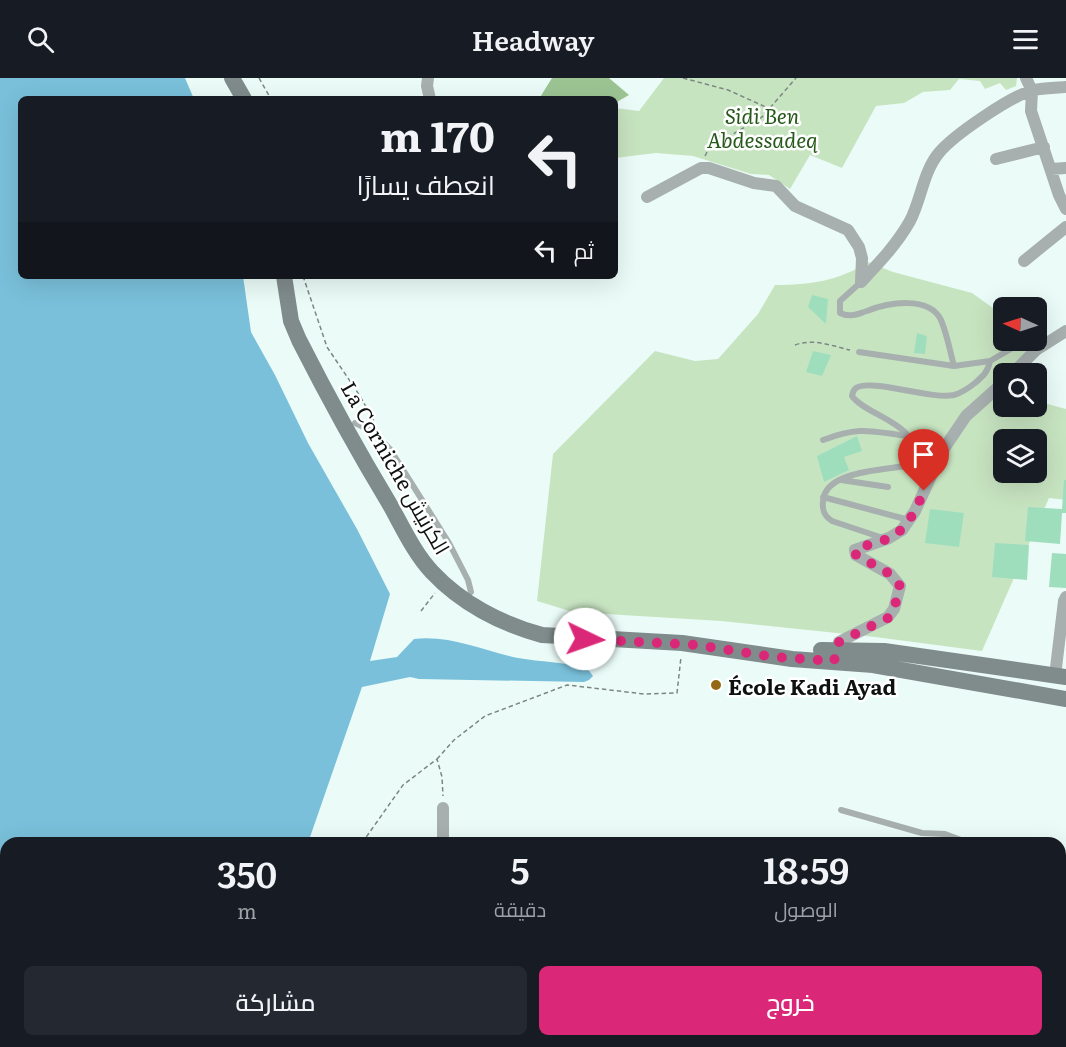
<!DOCTYPE html>
<html lang="ar">
<meta charset="utf-8">
<style>
body{margin:0;font-family:Literata,Cairo,serif;background:#242831;color:#f1f3f6;direction:rtl;height:100vh;display:flex;flex-direction:column;font-size:22px;white-space:nowrap}
*{box-sizing:border-box;margin:0}
p{font-size:20px;color:#9ea1a6}
.icon{flex:none;width:33px;height:33px;fill:none;stroke:currentColor;stroke-width:2;stroke-linecap:round;stroke-linejoin:round}
.map{position:relative;flex:1;overflow:hidden;direction:ltr}
.side{position:absolute;left:0px;top:759px;width:1066px;height:210px;display:flex;flex-direction:column;background:#171b24;border-radius:18px 18px 0 0;box-shadow:0 6px 24px #0002;direction:rtl}
.side>*{flex:none}
.banner{position:absolute;left:18px;top:18px;width:600px;height:183px;border-radius:9px;box-shadow:0 6px 24px #0002;direction:rtl;background:#171b24;color:#f1f3f6;overflow:hidden}
.needle{width:39px;rotate:273deg}
.buttons{position:absolute;left:993px;top:219px;display:grid;gap:12px}
.buttons a{display:grid;place-items:center;width:54px;height:54px;border-radius:9px;background:#171b24;box-shadow:0 6px 24px #0002;font-size:30px}
.pin{position:absolute;display:grid;place-items:center;width:51px;height:51px;color:#fff;margin:-62px -26px;border-radius:50% 50% 50% 0;rotate:-45deg;box-shadow:0 0 6px #0007}
.pin .icon{rotate:45deg}
.me{position:absolute;width:66px;margin:-33px;rotate:93deg;stroke-linejoin:round;filter:drop-shadow(0 0 4px #0008)}
.turn{display:flex;align-items:center;gap:21px;height:126px;padding:0 24px;font-size:27px}
.turn .icon{width:78px;height:78px;stroke-width:2.5}
.turn b{display:block;font-size:42px;line-height:51px}
.then{display:flex;align-items:center;height:57px;padding:0 24px;background:#0003;gap:12px;font-size:22px}
.eta{display:flex;justify-content:space-evenly;align-items:center;height:102px;text-align:center}
.eta b{font-size:36px;font-weight:600;line-height:42px}
.button{display:flex;gap:12px;margin-top:auto;padding:12px 24px}
.button a{flex:1;height:69px;border-radius:9px;background:#db2777;color:#fff;font-size:24px;font-weight:600;line-height:69px;text-align:center}
.button a+a{background:#242831;color:#f1f3f6}
header{display:flex;justify-content:space-between;align-items:center;height:78px;padding:0 24px;background:#171b24;font-size:27px;font-weight:600}
.map>svg:first-child{display:block}
.green{fill:#c7e4c1;fill-rule:evenodd}
.forest{fill:#9cc493}
.water{fill:#7ac0da}
.building{fill:#9fdebd}
.lines{fill:none;stroke-linecap:round;stroke-linejoin:round}
.path{stroke:#7c8784;stroke-width:1.5;stroke-dasharray:4.5 3;stroke-linecap:butt}
.service{stroke:#a7afaf;stroke-width:6}
.minor{stroke:#a7afaf;stroke-width:12}
.secondary{stroke:#808b8c;stroke-width:16}
.route{stroke:#db2777;stroke-width:10;stroke-dasharray:0 18}
.poi-dot{fill:#946915;stroke:#fff;stroke-width:2}
.labels{text-anchor:middle;dominant-baseline:central;stroke-width:5;stroke-linejoin:round;paint-order:stroke}
.park-label{font-size:21px;font-style:italic;fill:#26591a;stroke:#fff}
.street-label{font-size:21px;fill:#0d1211;stroke:#fff}
.poi-label{font-size:21px;font-weight:bold;fill:#0d1211;stroke:#fff;text-anchor:start}
</style>
<header><svg class="icon" aria-label="menu" viewBox="0 0 24 24"><path d="M4 6h16M4 12h16M4 18h16"/></svg>Headway<svg class="icon" aria-label="search" viewBox="0 0 24 24"><circle cx="10" cy="10" r="6"/><path d="M15 15l6 6"/></svg></header>
<div class="map">
<svg width="1066" height="969" viewBox="0 0 1066 969">
<rect width="100%" height="100%" fill="#ebfcf8"/>
<path class="green" d="M664 0H1017L1016 8 1006 12 1000 5 985 11 980 3 959 1 950 12 923 14 904 25 876 28 842 90 810 77 790 111 769 97 751 96 693 78 656 75 615 80V30L639 33Z
M868 184 893 194 972 215 1003 237 1004 262 1037 261 1041 264 1021 295 1004 296V328H1036L1037 301 1046 304 1040 324 1066 331V422L1049 420 982 573 875 559 721 543 573 534 537 523 553 376 655 273 695 283 718 281 758 236 775 207C809 207 839 203 868 184ZM1004 362H1036V394H1004Z"/>
<path class="forest" d="M552 0H609L629 17 615 25V21H539Z
M248 963H337L336 967 341 969H245Z
M368 963H406L408 969H362Z"/>
<path class="water" d="M0 0H185L194 21H21V198H243L251 254 275 297 308 365 357 451 390 516 370 583 397 579 414 561C452 557 483 573 518 580 541 584 564 584 587 590L593 598 589 602 584 604 419 601 410 599 362 609 308 765H6V963H71L65 969H0Z"/>
<path class="building" d="M812 217 828 221 826 246 808 229Z
M917 255 927 258 925 276 914 275Z
M813 273 831 277 822 298 806 294Z
M857 358 862 373 844 379 849 392 824 404 817 378Z
M1064 402H1066V435H1062L1060 466 1025 463 1028 429 1062 431Z
M930 431 964 435 959 469 925 465Z
M995 465 1029 467 1027 502 992 499Z
M1052 475 1066 476V510L1049 509Z"/>
<g class="lines">
<path class="path" d="M259 0 271 21
M683 0 728 12 768 30
M705 78 709 70 762 39 796 0
M303 198 327 269 360 318 375 345
M795 267C814 260 832 268 850 272
M421 533 435 515
M437 681 454 662 485 638 567 607 644 616 677 615 681 579
M362 765 403 707 437 681 442 699 443 718
M90 969 96 963"/>
<path class="service" d="M861 204 840 223V235C850 240 857 236 867 233 887 225 929 217 941 242 947 256 950 273 954 288
M859 274 954 288 990 283C988 294 983 298 975 305 970 309 961 315 954 317 931 322 871 300 856 310 853 312 853 314 852 318 867 339 923 345 913 384L905 388C883 392 825 393 823 423 822 432 824 438 832 443L883 460
M990 283 1016 268 1036 272
M355 345 372 353 390 371 449 465 468 502 471 514
M823 362C860 348 870 353 907 358
M841 402 888 409
M823 419 909 442
M841 732 922 755 945 756 969 765
M995 765H1002
M1060 804 1065 822"/>
<path class="minor" d="M428 0 427 8 430 21
M1026 0 1032 13 1031 33 1059 117 1066 131
M996 81 1044 69
M1051 91 1066 90
M647 119 701 90H709L754 105 776 108 795 128 848 152 859 169 862 180 861 204
M1024 183 1066 149
M861 204C879 185 897 166 910 143 921 122 923 95 938 76 952 58 1012 17 1034 12 1044 10 1056 10 1066 9
M1012 296 1036 272 1066 253
M835 579 839 564 888 539 894 531 900 508 890 496 856 477 855 472 889 460 902 452 915 433 943 372 966 338 1004 304
M1055 598 1064 523 1066 519
M443 765V730
M1060 888 1065 822
M1060 943 1065 969
M440 969V963
M889 969V963
M1023 969 1026 963"/>
<path class="secondary" d="M232 0 244 21
M284 198 291 243 299 262C327 317 357 372 389 425 402 448 414 475 432 494 461 525 501 546 542 557L682 565 792 581 873 587 1066 621
M821 572 884 573 1066 599"/>
</g>
<g class="lines">
<path class="route" d="M585 561 697 567 773 579 834 583 839 564 888 540 894 531 900 508 890 496 856 477 855 472C865 467 877 465 887 461 907 453 916 431 924 413"/>
</g>
<circle class="poi-dot" cx="716" cy="607" r="6"/>
<g class="labels">
<g class="park-label">
<text x="762" y="36">Sidi Ben<tspan x="762" dy="24">Abdessadeq</tspan></text>
</g>
<g class="street-label">
<text transform="translate(397 389) rotate(60)">La Corniche الكرنيش</text>
</g>
<g class="poi-label">
<text x="728" y="607">École Kadi Ayad</text>
</g>
</g>
</svg>
<div class="buttons">
<a><svg class="needle" viewBox="-14 -14 28 28"><path d="M0-13l5 13h-10z" fill="#e53935"/><path d="M0 13l5-13h-10z" fill="#9ea1a6"/></svg></a>
<a><svg class="icon" aria-label="search" viewBox="0 0 24 24"><circle cx="10" cy="10" r="6"/><path d="M15 15l6 6"/></svg></a>
<a><svg class="icon" aria-label="layers" viewBox="0 0 24 24"><path d="M12 4l9 5-9 5-9-5zM3 14l9 5 9-5"/></svg></a>
</div>
<div class="pin" style="left:924px;top:413px;background:#d93025"><svg class="icon" aria-label="arrive" viewBox="0 0 24 24"><path d="M6 21V4h12l-3 4 3 4H6"/></svg></div>
<svg class="me" style="left:585px;top:561px" viewBox="-20 -20 40 40"><circle r="19" fill="#fff"/><path d="M0-13L10 11 0 6-10 11z" fill="#db2777"/></svg>
<div class="banner">
<div class="turn"><svg class="icon" aria-label="left" viewBox="0 0 24 24"><path d="M17 20v-9H6M10 6l-5 5 5 5"/></svg><div><b>170 m</b>انعطف يسارًا</div></div>
<div class="then">ثم<svg class="icon" aria-label="left" viewBox="0 0 24 24"><path d="M17 20v-9H6M10 6l-5 5 5 5"/></svg></div>
</div>
<section class="side">
<div class="eta">
<div><b>18:59</b><p>الوصول</p></div>
<div><b>5</b><p>دقيقة</p></div>
<div><b>350</b><p>m</p></div>
</div>
<div class="button"><a>خروج</a><a>مشاركة</a></div>
</section>
</div>
